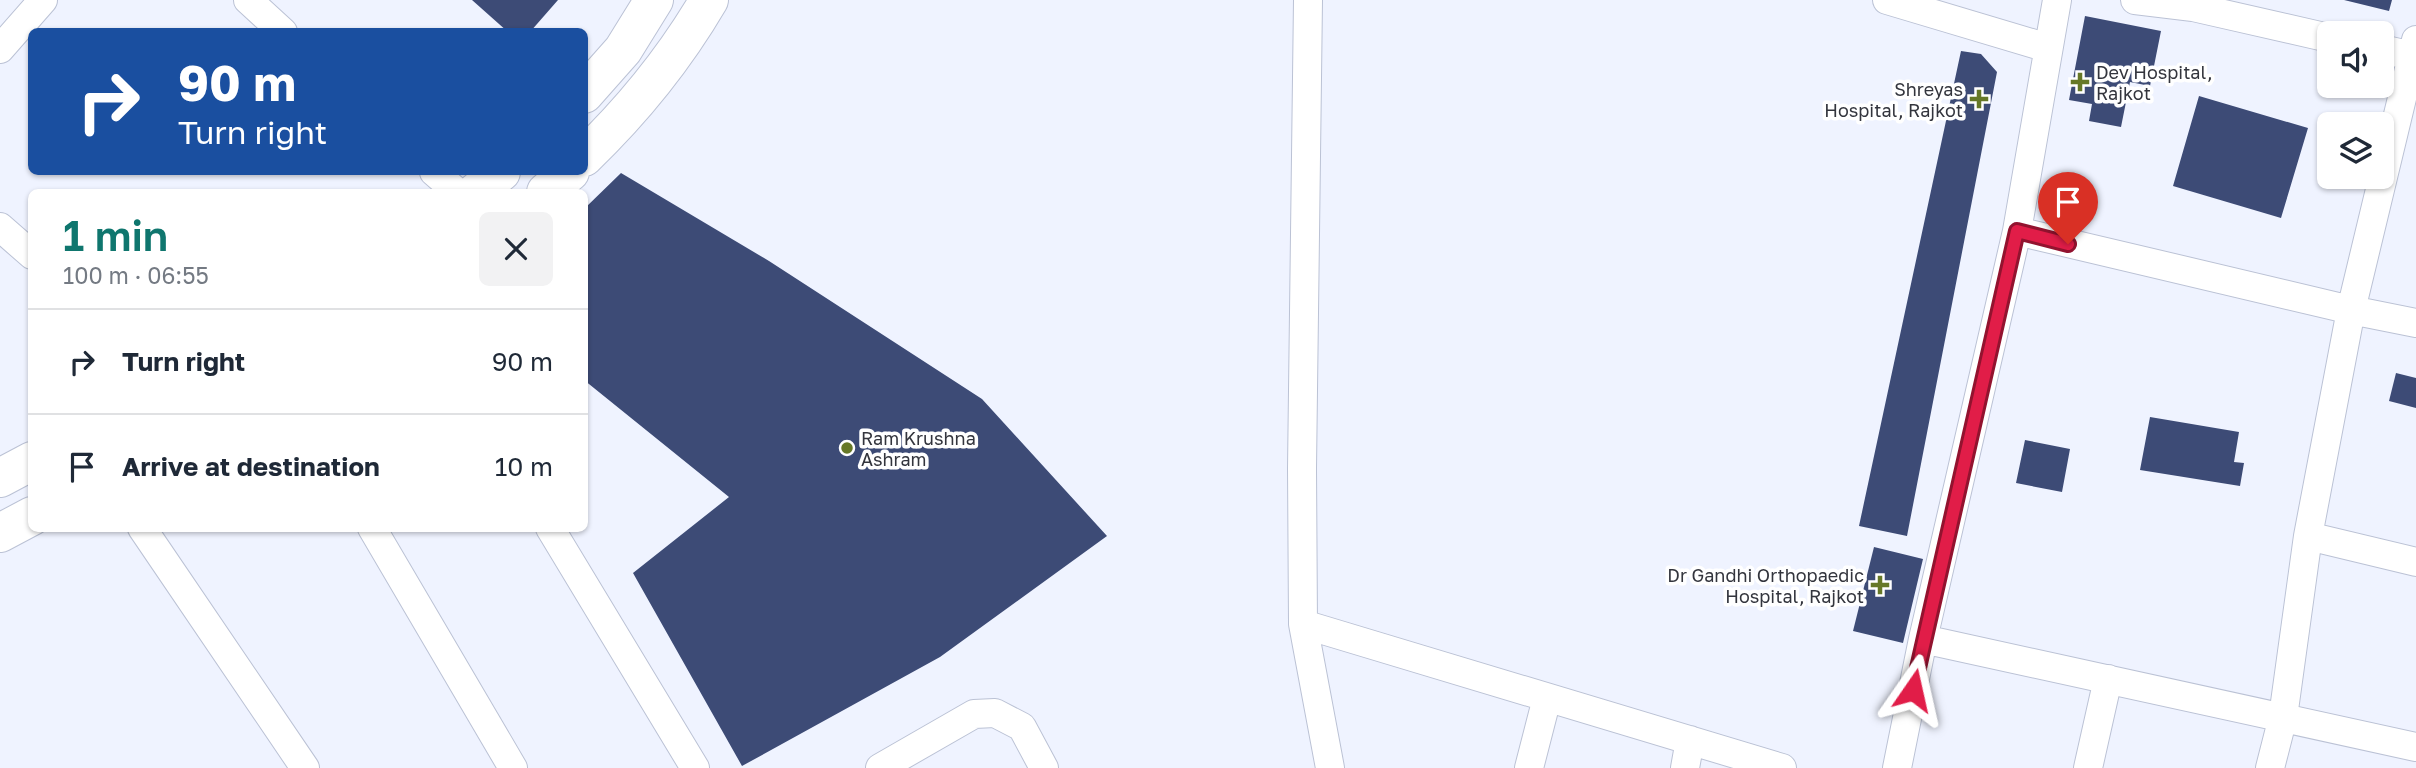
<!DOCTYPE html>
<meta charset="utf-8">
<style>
body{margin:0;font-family:"Golos Text",sans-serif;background:#f2f2f3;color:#1f2937;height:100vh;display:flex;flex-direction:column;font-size:26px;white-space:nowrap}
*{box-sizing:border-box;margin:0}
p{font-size:23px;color:#747a83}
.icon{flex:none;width:38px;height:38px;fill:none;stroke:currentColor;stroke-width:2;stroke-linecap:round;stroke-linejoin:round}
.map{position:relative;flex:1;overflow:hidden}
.side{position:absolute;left:28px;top:189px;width:560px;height:343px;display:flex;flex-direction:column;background:#fff;border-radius:10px;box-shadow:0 2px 5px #0004}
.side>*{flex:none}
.top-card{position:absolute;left:28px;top:28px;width:560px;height:147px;border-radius:10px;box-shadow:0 2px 5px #0004;background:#1a4fa0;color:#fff;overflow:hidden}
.tools{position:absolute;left:2317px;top:21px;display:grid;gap:14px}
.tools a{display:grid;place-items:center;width:77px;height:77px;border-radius:10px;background:#fff;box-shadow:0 2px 5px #0004;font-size:35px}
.pin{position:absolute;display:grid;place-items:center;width:60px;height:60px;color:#fff;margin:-72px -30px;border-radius:50% 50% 50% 0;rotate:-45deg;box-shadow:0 0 7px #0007}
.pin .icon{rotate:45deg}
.me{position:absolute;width:77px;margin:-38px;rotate:11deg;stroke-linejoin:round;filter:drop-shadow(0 0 5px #0008)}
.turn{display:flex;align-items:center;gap:24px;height:147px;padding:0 35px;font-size:32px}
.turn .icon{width:91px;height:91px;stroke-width:2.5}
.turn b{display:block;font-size:49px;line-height:60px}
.round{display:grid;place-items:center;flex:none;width:74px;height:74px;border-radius:10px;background:#f2f2f3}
.summary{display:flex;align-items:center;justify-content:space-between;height:119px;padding:0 35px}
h1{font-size:42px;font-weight:600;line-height:52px;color:#0f766e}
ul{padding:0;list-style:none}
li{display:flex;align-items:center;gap:21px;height:105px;padding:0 35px;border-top:2px solid #e0e1e3}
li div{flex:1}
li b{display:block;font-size:26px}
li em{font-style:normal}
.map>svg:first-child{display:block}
.building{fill:#3d4b76}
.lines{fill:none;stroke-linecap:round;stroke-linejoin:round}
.street-casing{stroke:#bbc2d5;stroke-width:30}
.secondary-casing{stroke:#bbc2d5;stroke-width:40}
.street{stroke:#fff;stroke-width:28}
.secondary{stroke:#fff;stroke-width:38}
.route-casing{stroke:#92132f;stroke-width:18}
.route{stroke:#e11d48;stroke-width:12}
.poi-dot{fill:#667827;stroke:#fff;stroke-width:2.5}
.labels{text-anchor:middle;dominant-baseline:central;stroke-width:7;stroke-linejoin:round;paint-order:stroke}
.poi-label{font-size:18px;fill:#33353d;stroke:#fff;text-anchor:start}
</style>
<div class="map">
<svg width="2416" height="768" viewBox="0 0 2416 768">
<rect width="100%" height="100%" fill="#eff3ff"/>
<path class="building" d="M472 0H558L530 32H508Z
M2344 0H2392L2389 11Z
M2085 16 2161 31 2150 86 2130 82 2121 127 2089 121 2092 104 2069 100Z
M1961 51 1981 54 1997 72 1907 536 1859 526Z
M2199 96 2308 128 2281 218 2173 186Z
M621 173 769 261 982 399 1107 536 940 657 742 766 633 573 729 497 584 380V209Z
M2396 373 2416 378V408L2389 401Z
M2150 417 2239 432 2234 462 2244 463 2240 486 2140 470Z
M2025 440 2070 449 2062 492 2016 483Z
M1874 547 1923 559 1903 643 1853 631Z"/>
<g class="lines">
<defs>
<path id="street" d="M248 0 283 32
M1308 0 1302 469 1303 624 1330 768
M1887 0 2048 48
M2135 0 2193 7 2329 38
M0 49 43 0
M2382 49 2416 57
M434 172 457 192
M0 227 32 255
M2017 231 2351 310 2416 323
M142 528 305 768
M372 528 513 768
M550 528 695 768
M2308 536 2416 562
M1303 624 1782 768
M1923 639 2416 747
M880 768 974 714 995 713 1022 727 1044 768
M1529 768 1547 698
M1685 768 1690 740
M1897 768 1923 639 2017 231 2057 0
M2088 768 2108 679
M2270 768 2283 717 2308 536 2351 310 2416 40"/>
<path id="secondary" d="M584 94 623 50 654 0
M584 157C633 110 675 58 709 0
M476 192 501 172
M546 192 570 172
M0 478 32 461
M0 533 32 516"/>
</defs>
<use href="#street" class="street-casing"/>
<use href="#secondary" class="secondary-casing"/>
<use href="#street" class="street"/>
<use href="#secondary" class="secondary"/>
</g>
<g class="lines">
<defs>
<path id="route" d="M1913 690 2017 231 2068 244"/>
</defs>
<use href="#route" class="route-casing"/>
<use href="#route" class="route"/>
</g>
<g class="poi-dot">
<path d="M2076.5 71.5h7v7h7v7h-7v7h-7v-7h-7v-7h7z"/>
<path d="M1975.5 88.5h7v7h7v7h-7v7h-7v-7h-7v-7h7z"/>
<circle cx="847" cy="448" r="7"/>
<path d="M1876.5 574.5h7v7h7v7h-7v7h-7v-7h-7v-7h7z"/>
</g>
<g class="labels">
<g class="poi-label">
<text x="2096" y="72">Dev Hospital,<tspan x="2096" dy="21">Rajkot</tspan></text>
<text x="1963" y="89" text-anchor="end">Shreyas<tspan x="1963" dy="21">Hospital, Rajkot</tspan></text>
<text x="861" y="438">Ram Krushna<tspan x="861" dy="21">Ashram</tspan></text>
<text x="1864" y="575" text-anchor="end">Dr Gandhi Orthopaedic<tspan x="1864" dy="21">Hospital, Rajkot</tspan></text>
</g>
</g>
</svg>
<div class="tools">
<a><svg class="icon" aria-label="sound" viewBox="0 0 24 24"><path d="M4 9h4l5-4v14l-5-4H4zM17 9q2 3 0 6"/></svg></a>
<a><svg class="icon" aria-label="layers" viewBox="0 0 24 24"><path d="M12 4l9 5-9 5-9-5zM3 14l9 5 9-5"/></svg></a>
</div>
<div class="pin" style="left:2068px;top:244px;background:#d93025"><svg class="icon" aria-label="arrive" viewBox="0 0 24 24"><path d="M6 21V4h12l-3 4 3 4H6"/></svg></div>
<svg class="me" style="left:1913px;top:690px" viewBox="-20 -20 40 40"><path d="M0-17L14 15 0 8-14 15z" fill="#e11d48" stroke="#fff" stroke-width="4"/></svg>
<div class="top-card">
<div class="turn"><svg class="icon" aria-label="right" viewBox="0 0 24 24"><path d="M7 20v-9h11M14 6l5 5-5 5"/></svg><div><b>90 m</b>Turn right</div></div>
</div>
<section class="side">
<div class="summary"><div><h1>1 min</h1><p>100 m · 06:55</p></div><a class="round"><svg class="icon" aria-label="close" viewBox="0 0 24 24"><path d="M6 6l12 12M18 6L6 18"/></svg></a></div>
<ul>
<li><svg class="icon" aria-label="right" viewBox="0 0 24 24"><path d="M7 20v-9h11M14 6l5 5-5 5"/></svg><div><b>Turn right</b></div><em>90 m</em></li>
<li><svg class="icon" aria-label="arrive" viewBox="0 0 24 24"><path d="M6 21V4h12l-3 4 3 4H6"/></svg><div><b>Arrive at destination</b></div><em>10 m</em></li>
</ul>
</section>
</div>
